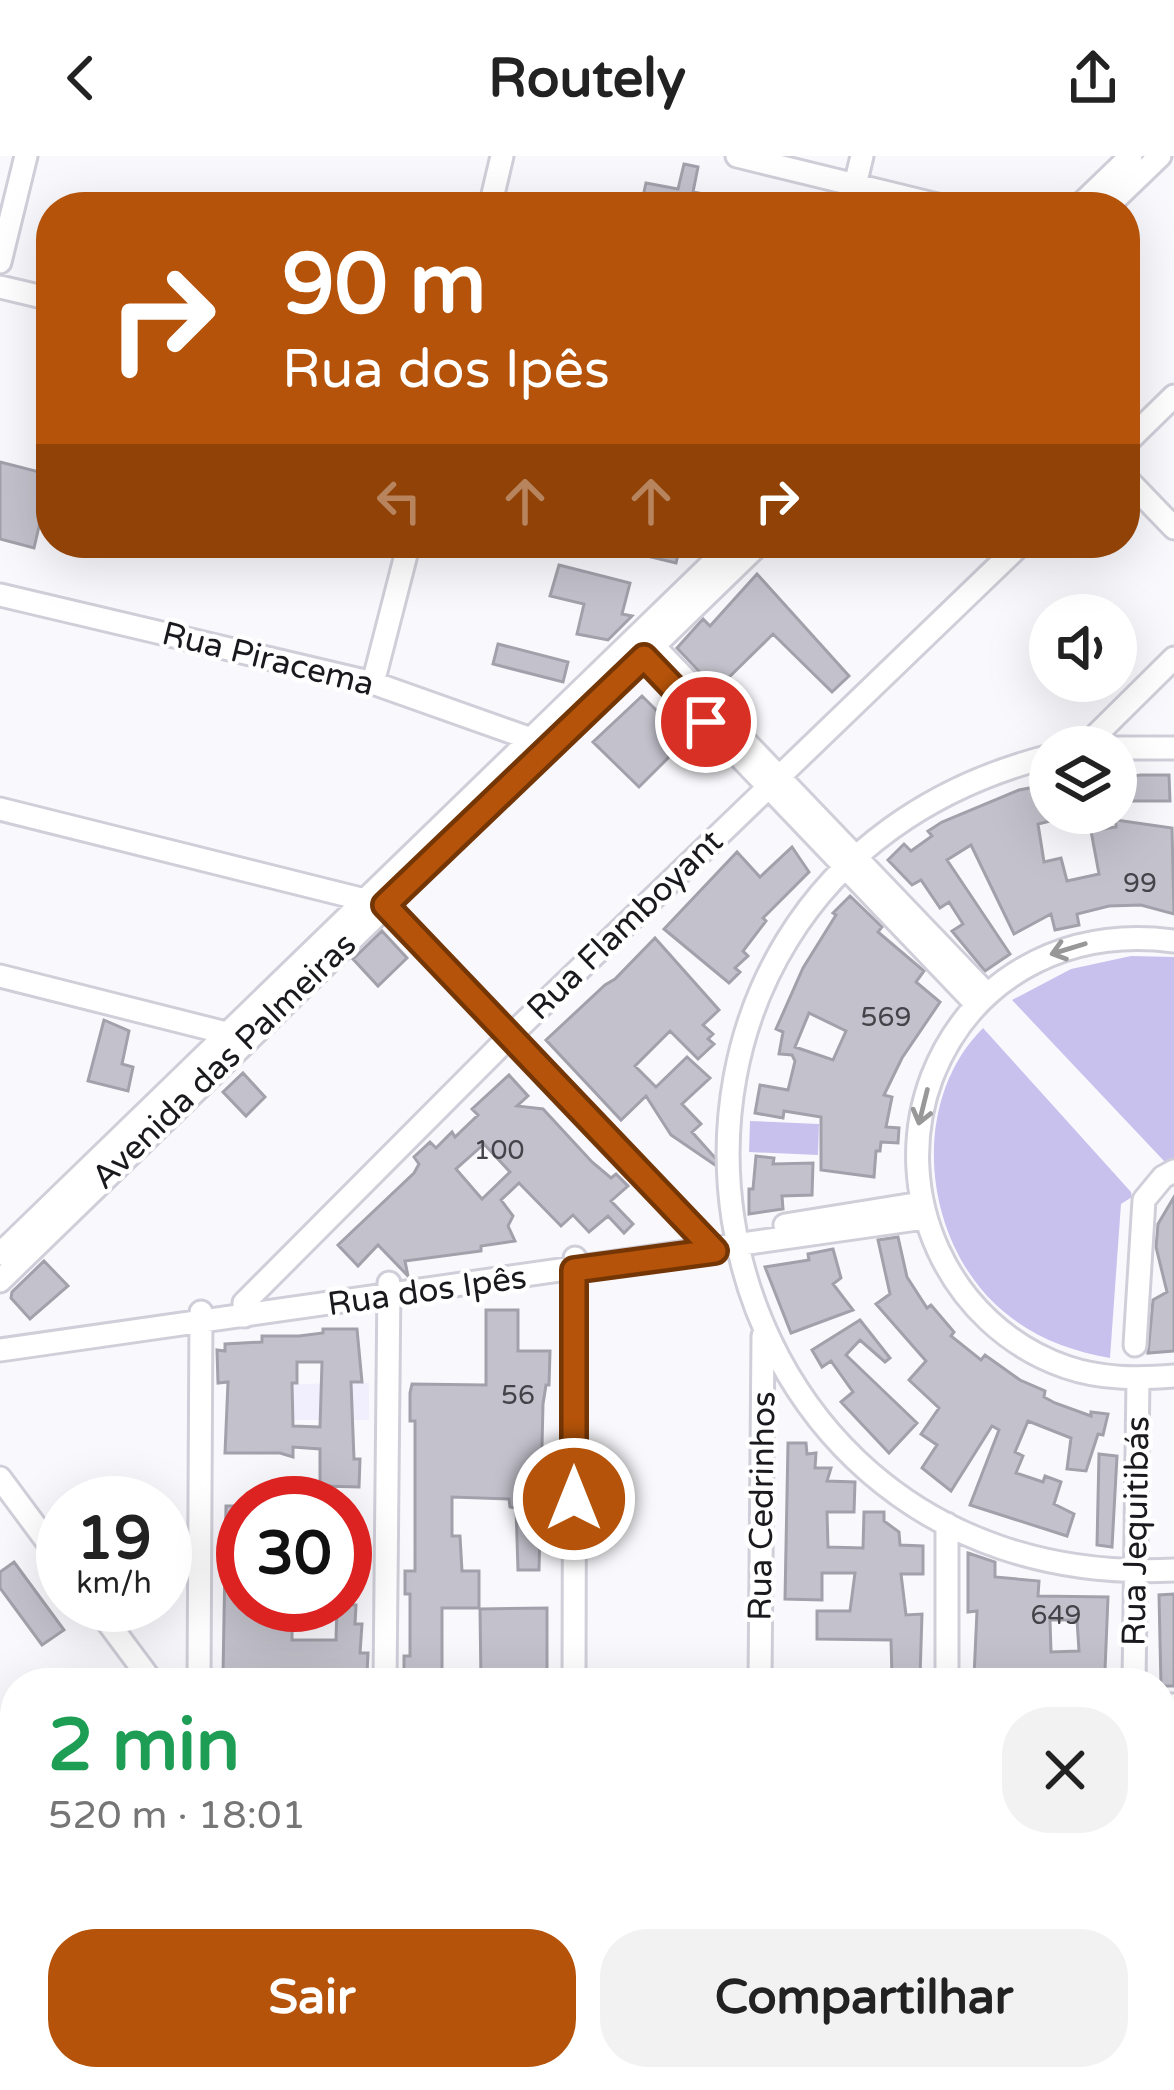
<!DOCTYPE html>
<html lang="pt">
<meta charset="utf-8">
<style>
body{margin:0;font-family:"Varela Round",sans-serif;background:#f2f2f2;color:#222;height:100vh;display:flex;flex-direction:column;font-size:45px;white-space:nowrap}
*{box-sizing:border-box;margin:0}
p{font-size:39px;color:#767676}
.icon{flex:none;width:66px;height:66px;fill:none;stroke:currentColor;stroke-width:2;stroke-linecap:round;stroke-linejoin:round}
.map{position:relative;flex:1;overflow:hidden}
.drawer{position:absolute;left:0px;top:1512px;width:1176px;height:423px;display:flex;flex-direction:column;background:#fff;border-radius:48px 48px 0 0;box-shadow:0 12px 48px #0002}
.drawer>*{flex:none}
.hud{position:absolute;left:36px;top:36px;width:1104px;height:366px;border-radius:48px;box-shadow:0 12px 48px #0002;background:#b45309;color:#fff;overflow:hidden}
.controls{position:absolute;left:1029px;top:438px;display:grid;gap:24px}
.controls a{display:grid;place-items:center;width:108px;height:108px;border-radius:50%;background:#fff;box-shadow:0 12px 48px #0002;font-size:60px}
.speed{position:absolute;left:36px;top:1320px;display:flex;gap:24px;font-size:60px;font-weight:700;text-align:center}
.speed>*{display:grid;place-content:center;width:156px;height:156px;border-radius:50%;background:#fff;box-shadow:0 12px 48px #0002;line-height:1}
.speed small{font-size:30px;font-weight:400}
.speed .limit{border:18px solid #d22;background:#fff;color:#111}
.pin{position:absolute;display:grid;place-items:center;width:102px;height:102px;color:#fff;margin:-51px;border:6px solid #fff;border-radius:50%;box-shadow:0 3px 12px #0007}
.me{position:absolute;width:132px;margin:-66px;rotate:0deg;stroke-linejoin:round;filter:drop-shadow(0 0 9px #0008)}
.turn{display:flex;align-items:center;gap:42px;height:252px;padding:0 48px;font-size:54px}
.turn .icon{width:156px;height:156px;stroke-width:2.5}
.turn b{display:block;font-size:84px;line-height:102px}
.lanes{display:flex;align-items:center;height:114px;padding:0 48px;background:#0003;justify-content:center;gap:60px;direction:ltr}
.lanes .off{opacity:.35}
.round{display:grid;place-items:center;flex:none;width:126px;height:126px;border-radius:48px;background:#f2f2f2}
.summary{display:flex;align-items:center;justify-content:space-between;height:204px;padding:0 48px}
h1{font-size:72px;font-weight:800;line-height:90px;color:#1e9e55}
.primary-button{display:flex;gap:24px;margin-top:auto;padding:24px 48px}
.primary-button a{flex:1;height:138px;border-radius:48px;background:#b45309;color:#fff;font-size:48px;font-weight:800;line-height:138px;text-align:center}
.primary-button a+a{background:#f2f2f2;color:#222}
header{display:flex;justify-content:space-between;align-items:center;height:156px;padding:0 48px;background:#fff;font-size:54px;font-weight:800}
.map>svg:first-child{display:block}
.built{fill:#f1effe}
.green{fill:#c8c1ee}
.building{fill:#c3c2cc;stroke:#a2a1ab;stroke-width:3;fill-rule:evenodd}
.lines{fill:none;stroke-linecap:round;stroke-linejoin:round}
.minor-casing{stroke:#d0cfd9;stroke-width:27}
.minor{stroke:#fff;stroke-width:21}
.oneway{stroke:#989899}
.route-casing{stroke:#753606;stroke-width:30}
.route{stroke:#b45309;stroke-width:21}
.labels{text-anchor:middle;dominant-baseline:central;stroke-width:9;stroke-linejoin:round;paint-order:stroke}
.number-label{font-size:27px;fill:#444349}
.street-label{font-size:33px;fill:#1a191d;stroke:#fff}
</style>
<header><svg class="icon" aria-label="back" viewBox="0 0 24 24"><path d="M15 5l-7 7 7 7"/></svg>Routely<svg class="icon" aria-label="share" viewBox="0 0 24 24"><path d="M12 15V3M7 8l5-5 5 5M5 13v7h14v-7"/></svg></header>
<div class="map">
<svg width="1174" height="1934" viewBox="0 0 1174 1934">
<rect width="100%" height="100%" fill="#f9f9fd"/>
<path class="built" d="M369 1227V1264H294L293 1228Z"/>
<path class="green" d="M1131 800 1174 801V1006L1164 1005 1012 844 1071 813Z
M983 872 1131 1036 1132 1041 1121 1048 1110 1202C1066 1194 1028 1179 995 1148 922 1078 910 945 983 872Z
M750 965 819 968 818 999 749 996Z"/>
<path class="building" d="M684 8 698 11 693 36 714 40 712 50 679 46 678 51H663L642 45 646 27 678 33Z
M0 306 51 319 34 392 0 383Z
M614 387H681L676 407 613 392Z
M559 409 630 427 622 458 632 460 608 484 577 478 584 448 550 440Z
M757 418 849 520 832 536 773 478 722 528 715 520 710 527 677 492 703 463 710 470Z
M498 488 568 506 563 526 493 508Z
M642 540 686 584 639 631 593 586Z
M1141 619H1169L1170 645H1116V622Z
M1050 628V665L1038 668 1044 706 1061 702 1067 725 1099 718 1091 675 1116 671V664L1172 672 1174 758 1141 749 1109 750 1077 758 1079 769 1055 774 1051 758 1014 778 971 689 947 704 1010 798 985 815 952 775 963 768 949 746 940 752 921 724 912 729 888 704 904 688 911 695 932 680 928 675 942 666 1019 634Z
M792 691 809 716 763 762 766 765 743 795 748 800 735 812 740 816 729 827 664 773 737 696 760 721Z
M850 740 882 771 878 776 924 815 916 826 940 846 902 902 884 939 892 941 886 971 899 972 898 987 881 986 880 995H876L874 1021 821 1014V961L784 955 783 962 755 957 760 929 788 934 795 905 792 899 779 898 783 876 776 873 803 812 836 759 833 757ZM809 857 846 875 833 904 795 891Z
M382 775 407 802 378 830 353 803Z
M655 782 719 854 703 869 713 878 708 883 714 888 698 903 670 875 635 910 656 931 687 901 710 922 682 948 701 968 692 976 718 1005 715 1009 671 979 646 940 621 964 546 884 605 829 615 823Z
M104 864 129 875 122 908 133 911 128 935 88 925Z
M243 917 265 941 246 960 223 936Z
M509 919 528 940 517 950 543 953 592 1006 611 1022 616 1018 628 1030 611 1045 633 1068 624 1077 608 1060 589 1076 573 1059 561 1070 519 1027 501 1044 513 1060 508 1070 515 1085 481 1090V1095L405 1105 408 1120 378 1089 358 1110 338 1089 414 1017 419 1008 414 1001 430 986 436 992 452 976 455 981 478 959 472 953ZM484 988 510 1016 482 1043 456 1013Z
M756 1000 774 1002 773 1008 813 1007 812 1039 782 1040 783 1053 749 1058V1033H753Z
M1174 1041V1195L1148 1197 1153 1144 1167 1136 1156 1091 1158 1068Z
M898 1081 907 1121 927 1152 931 1149 954 1176 951 1180 981 1204 985 1199 1020 1224 1045 1235 1044 1241 1055 1247 1091 1260V1256L1108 1258 1103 1279 1098 1278 1086 1315 1067 1313 1071 1282 1028 1265 1015 1296 1023 1300 1016 1317 1043 1326 1045 1320 1061 1326 1054 1348 1074 1358 1067 1380 970 1349 999 1274 992 1270 951 1335 922 1312 937 1289 921 1278 939 1252 909 1224 926 1205 876 1148 890 1138 878 1084Z
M833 1093 841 1122 833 1128 853 1154 791 1177 765 1111 809 1104 808 1098Z
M44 1105 68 1130 30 1163 11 1142 12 1136Z
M486 1154H518V1195H550L549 1229H546L543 1248 539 1414H518L516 1352 510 1351 509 1343 452 1341V1380H460L462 1415H479V1452H442V1523L404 1522V1500H410V1438H405V1415H415V1265H410V1237L412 1228 486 1229Z
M860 1164 890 1202 885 1206 860 1184 846 1199 917 1267 889 1297 841 1246 853 1236 831 1205 822 1211 812 1194Z
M323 1173H357L362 1226H351L354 1303H360L359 1331 320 1330V1293L293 1291V1301L280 1297H225L228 1226 218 1227 217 1194 225 1195V1188L262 1186V1180H299L323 1177ZM297 1206H322L320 1271 293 1270 292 1227H297Z
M788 1287H806L807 1298 816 1297 815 1312H831L827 1325 855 1326 854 1356H827L828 1391 863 1392 864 1356H884V1365L899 1376 900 1389 923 1390V1418H901L906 1459 922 1458 920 1521 892 1522 891 1484 817 1483V1455H850L855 1417H822V1444L785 1443Z
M1099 1298 1117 1300 1112 1391 1097 1389Z
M226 1350H243V1449L292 1453V1484H336L337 1449H356L355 1468H362L360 1497H368L367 1518 254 1515 238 1526V1519H223Z
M968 1397 995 1406V1421L1039 1425 1038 1440 1108 1441 1105 1514 1040 1518V1527H1013V1521H974L977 1455 968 1456ZM1050 1464H1077L1079 1495 1051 1496Z
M14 1406 64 1474 42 1489 0 1432V1416Z
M1174 1438V1530H1161L1159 1439Z
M547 1452V1527H481L480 1453Z"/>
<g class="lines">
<defs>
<path id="minor" d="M737 0 946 51
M855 29 862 0
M490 51 502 0
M1078 51 1131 0
M1107 51 1160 0
M0 106 26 0
M0 131 51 143
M1125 288 1174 240
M1125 321 1174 372
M0 439 373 527 531 583
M647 483 987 838
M373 527 409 387
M693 552 976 848
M1084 591 1174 502
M1116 592H1174
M1050 600C551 727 663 1440 1174 1414
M0 653 385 749 715 1095
M1174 785C1121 778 1071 785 1024 812 981 837 950 875 932 921 888 1037 948 1170 1066 1211 1101 1223 1137 1223 1174 1220
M0 820 238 880
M785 1069 921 1047
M0 1098 733 387
M0 1125 760 387
M245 1160 244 1147 510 880 1022 387
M1135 1189 1144 1044 1163 1021 1174 1015
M0 1194 924 1062
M0 1322 63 1407
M95 1449 153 1527
M199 1527 201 1156
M385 1527 389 1127
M574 1527 575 1102
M760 1527 763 1180
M947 1527V1368
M1134 1527 1138 1223
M1161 1549H1174
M0 1743 15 1745
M0 1770 15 1771
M438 1920 449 1934
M760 1920V1934
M72 1934 74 1920
M364 1934 367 1920
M571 1934V1920
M946 1934V1920
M1133 1934V1920"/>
</defs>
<use href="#minor" class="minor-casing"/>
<use href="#minor" class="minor"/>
</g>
<defs><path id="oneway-shaft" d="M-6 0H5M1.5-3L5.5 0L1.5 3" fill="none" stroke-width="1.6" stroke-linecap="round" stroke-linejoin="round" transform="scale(3)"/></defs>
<g class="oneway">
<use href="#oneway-shaft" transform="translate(1068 793) rotate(163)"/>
<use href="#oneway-shaft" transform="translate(923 951) rotate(104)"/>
</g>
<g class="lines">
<defs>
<path id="route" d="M574 1343V1114L715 1095 385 749 644 501 706 566"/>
</defs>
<use href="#route" class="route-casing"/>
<use href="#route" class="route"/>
</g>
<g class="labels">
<g class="number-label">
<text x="1140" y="727">99</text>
<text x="886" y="861">569</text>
<text x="499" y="994">100</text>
<text x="518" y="1239">56</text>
<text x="1056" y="1459">649</text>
</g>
<g class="street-label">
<text transform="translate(268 503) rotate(14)">Rua Piracema</text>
<text transform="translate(625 769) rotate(-44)">Rua Flamboyant</text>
<text transform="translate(224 905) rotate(-44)">Avenida das Palmeiras</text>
<text transform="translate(427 1135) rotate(-8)">Rua dos Ipês</text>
<text transform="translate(762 1350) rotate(-89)">Rua Cedrinhos</text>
<text transform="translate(1136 1375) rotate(-89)">Rua Jequitibás</text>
</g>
</g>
</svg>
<div class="controls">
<a><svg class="icon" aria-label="sound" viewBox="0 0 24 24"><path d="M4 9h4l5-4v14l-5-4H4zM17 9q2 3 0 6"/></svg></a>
<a><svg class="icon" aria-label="layers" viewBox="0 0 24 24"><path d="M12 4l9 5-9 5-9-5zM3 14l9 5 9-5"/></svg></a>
</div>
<div class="speed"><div>19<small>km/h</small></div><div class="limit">30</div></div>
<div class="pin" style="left:706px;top:566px;background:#d93025"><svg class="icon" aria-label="arrive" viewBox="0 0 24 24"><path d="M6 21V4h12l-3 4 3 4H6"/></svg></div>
<svg class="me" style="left:574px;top:1343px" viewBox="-20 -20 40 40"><circle r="17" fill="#b45309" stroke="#fff" stroke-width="3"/><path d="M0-11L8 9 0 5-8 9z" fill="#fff"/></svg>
<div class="hud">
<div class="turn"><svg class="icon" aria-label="right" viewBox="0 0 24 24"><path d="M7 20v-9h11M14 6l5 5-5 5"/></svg><div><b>90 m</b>Rua dos Ipês</div></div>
<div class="lanes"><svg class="icon off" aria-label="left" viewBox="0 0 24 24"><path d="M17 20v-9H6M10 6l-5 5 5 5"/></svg><svg class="icon off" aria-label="ahead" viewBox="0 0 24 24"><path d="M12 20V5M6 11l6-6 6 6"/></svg><svg class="icon off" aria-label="ahead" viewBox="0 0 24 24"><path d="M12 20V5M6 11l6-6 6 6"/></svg><svg class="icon" aria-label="right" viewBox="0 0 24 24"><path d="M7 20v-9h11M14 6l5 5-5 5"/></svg></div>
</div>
<section class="drawer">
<div class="summary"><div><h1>2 min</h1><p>520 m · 18:01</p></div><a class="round"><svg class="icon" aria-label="close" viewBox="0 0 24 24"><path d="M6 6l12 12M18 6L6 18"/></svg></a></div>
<div class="primary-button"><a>Sair</a><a>Compartilhar</a></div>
</section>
</div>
